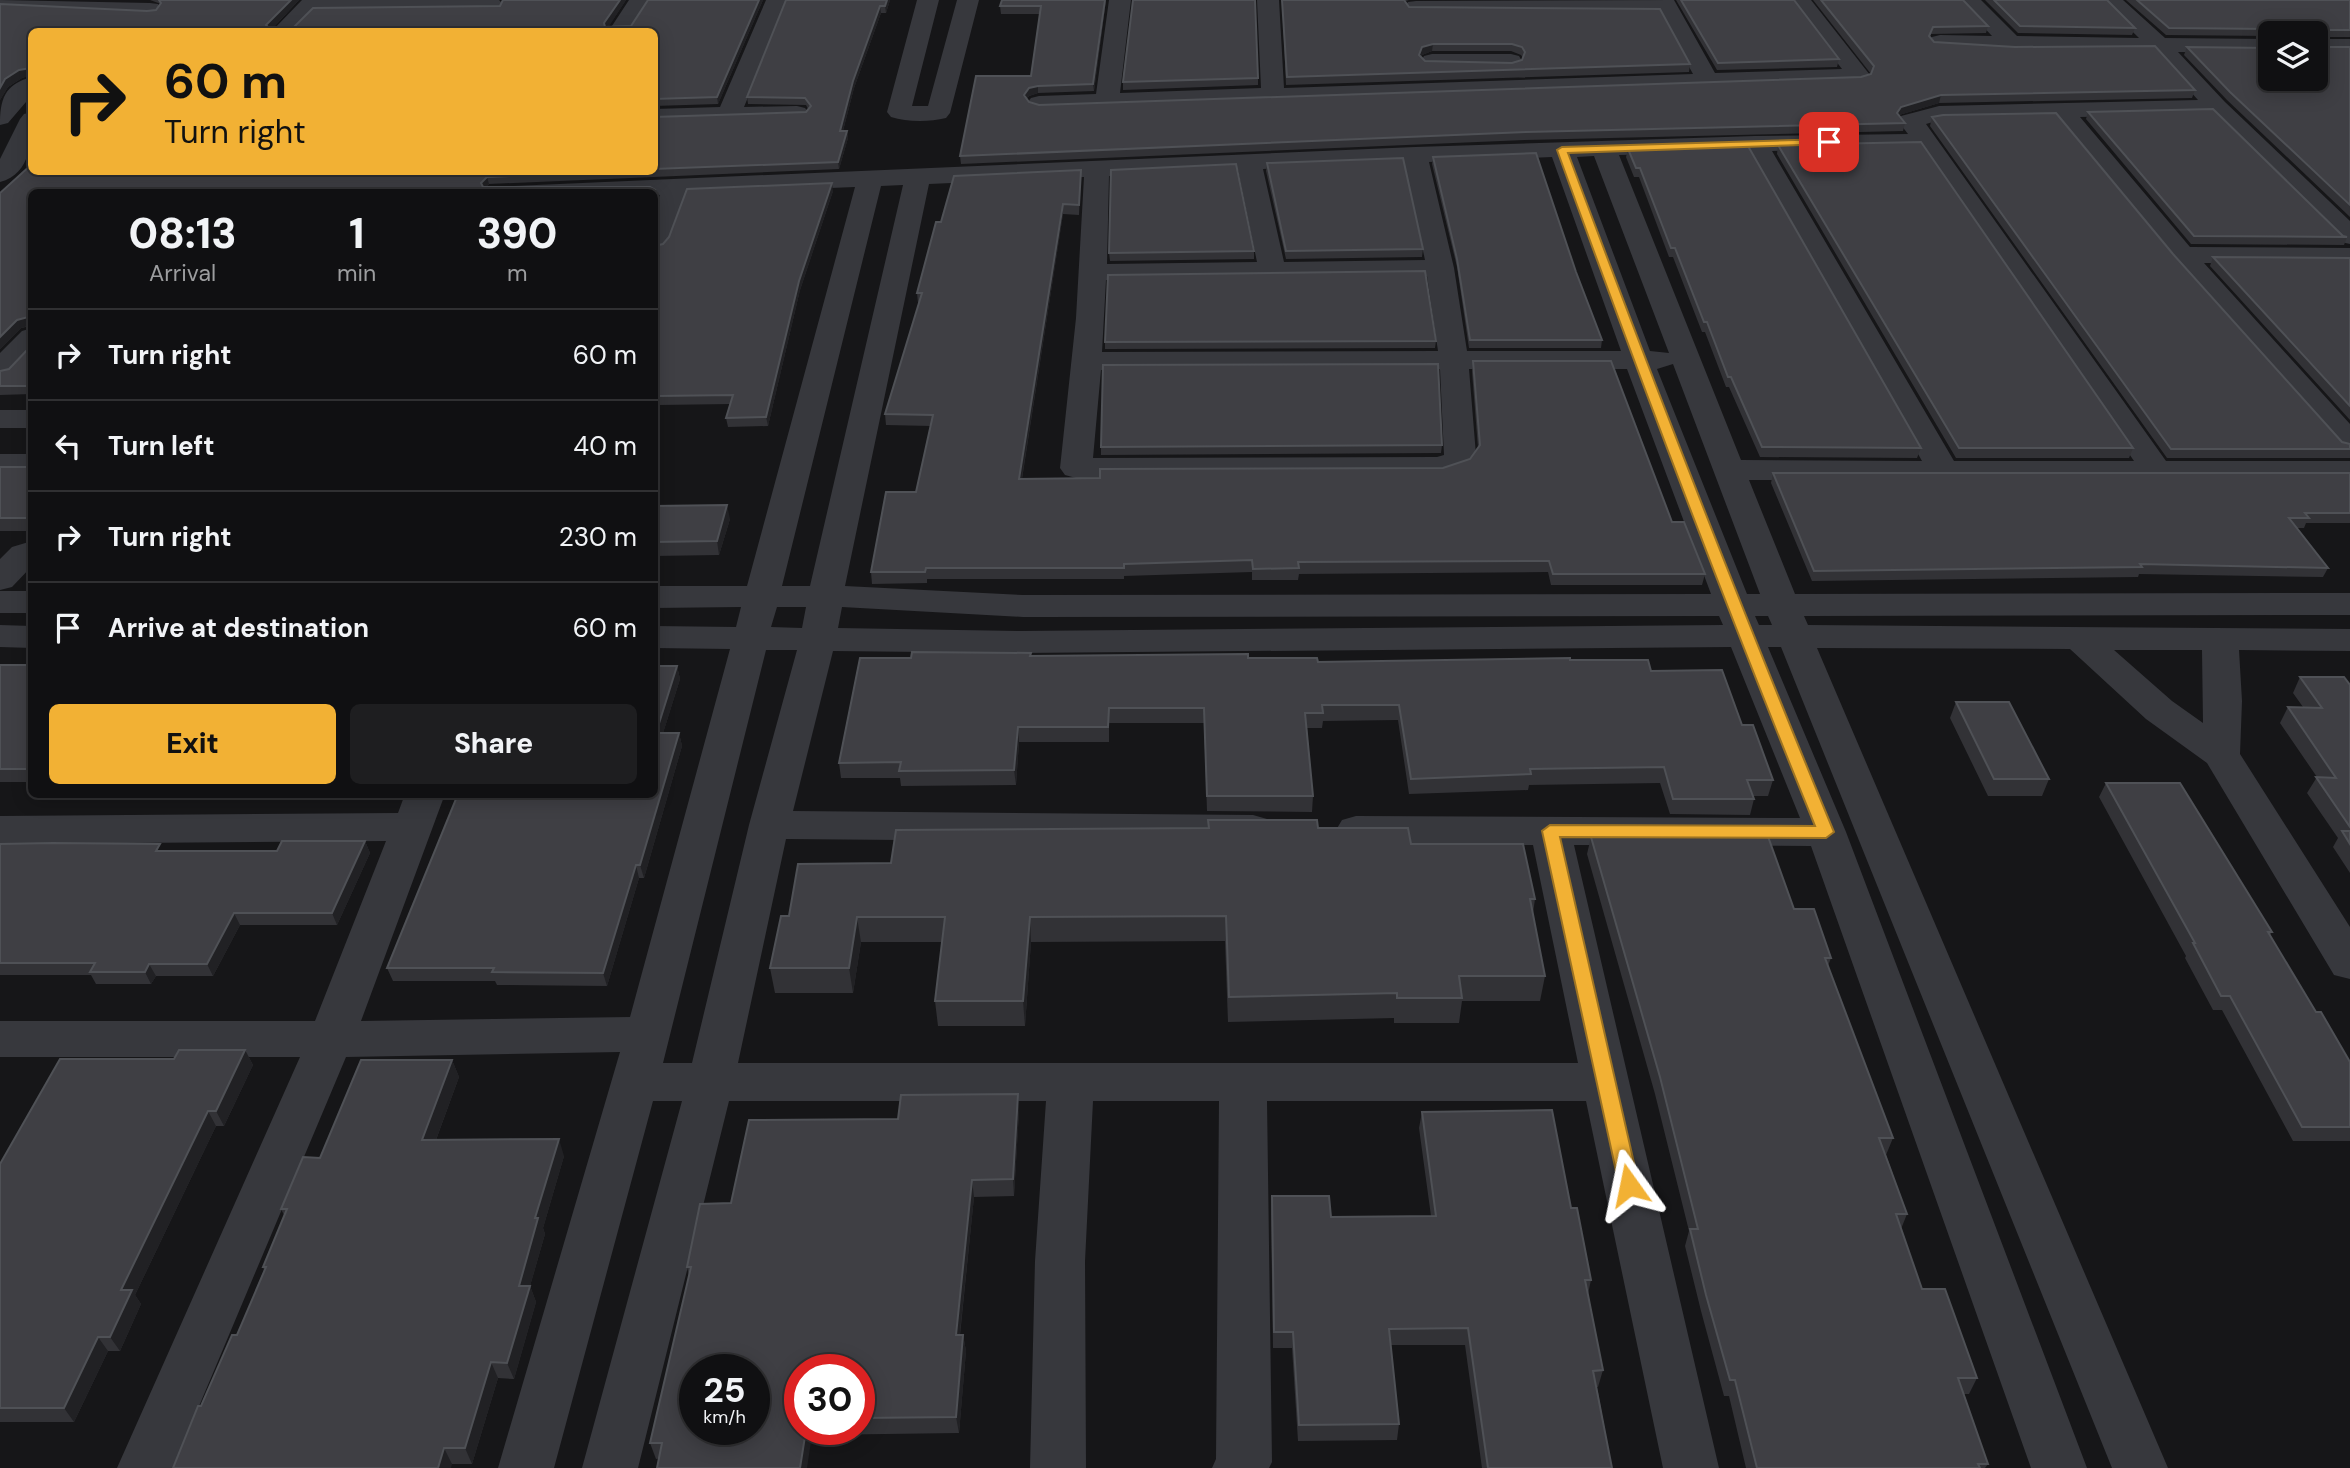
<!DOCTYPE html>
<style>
body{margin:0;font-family:"DM Sans",sans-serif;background:#1e1e20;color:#f1f3f6;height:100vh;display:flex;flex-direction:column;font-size:26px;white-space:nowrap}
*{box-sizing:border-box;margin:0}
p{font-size:23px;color:#9c9d9f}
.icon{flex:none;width:38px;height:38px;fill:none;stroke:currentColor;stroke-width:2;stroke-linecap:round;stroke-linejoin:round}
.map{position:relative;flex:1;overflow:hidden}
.sheet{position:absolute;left:28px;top:189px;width:630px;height:609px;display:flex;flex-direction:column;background:#101012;border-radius:10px;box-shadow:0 4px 18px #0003,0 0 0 2px #303032}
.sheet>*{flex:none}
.hud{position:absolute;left:28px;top:28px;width:630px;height:147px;border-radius:10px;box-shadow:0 4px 18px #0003,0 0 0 2px #303032;background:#f2b134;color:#111;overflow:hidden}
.controls{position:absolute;left:2258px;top:21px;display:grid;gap:14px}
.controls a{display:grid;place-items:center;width:70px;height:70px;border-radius:10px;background:#101012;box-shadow:0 4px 18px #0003,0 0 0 2px #303032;font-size:35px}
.speed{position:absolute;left:679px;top:1354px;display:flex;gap:14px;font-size:35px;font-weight:700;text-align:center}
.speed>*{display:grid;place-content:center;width:91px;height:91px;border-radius:50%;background:#101012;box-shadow:0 4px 18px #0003,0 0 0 2px #303032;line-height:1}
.speed small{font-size:18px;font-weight:400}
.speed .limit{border:10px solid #d22;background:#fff;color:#111}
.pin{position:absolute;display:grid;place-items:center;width:60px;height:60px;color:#fff;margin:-30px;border-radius:14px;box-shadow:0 4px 10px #0006}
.me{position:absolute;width:77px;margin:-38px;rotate:348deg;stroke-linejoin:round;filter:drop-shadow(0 0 5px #0008)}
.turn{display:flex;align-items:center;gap:24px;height:147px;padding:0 21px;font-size:32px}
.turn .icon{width:91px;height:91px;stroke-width:2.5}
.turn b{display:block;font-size:49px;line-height:60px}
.eta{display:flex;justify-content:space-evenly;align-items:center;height:119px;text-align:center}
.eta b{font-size:42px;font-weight:800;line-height:49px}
.primary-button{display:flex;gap:14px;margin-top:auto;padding:14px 21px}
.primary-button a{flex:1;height:80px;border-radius:10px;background:#f2b134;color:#111;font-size:28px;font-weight:800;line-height:80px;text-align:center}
.primary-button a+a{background:#1e1e20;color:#f1f3f6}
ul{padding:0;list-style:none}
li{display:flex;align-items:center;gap:21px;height:91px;padding:0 21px;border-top:2px solid #303032}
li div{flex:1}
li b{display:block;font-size:26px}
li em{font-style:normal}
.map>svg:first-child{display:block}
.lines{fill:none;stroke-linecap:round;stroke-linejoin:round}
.minor{fill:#37383d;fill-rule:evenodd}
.wall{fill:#323236;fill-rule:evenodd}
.shaded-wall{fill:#212124}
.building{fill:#3f3f44;stroke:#4f5156;stroke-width:2;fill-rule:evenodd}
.route{fill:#f2b134;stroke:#9d7322;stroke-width:2}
</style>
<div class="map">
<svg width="2350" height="1468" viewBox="0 0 2350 1468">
<rect width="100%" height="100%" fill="#161618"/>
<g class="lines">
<path class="minor" d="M0 0 150 3 158 4 161 9 158 14 150 15 0 8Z
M302 0H499L504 5 501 10 493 11 314 12 295 32H271Z
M629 0H651L630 32H608Z
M766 0H788L744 107 797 106 805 108 809 113 805 118 654 123V109L720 107Z
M917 0H939L912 106H928L957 0H979L950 113 946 118C929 122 907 122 891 117L887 112Z
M1109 0H1131L1120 93 1261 88 1257 0H1279L1284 88 1693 74 1660 14 1408 12 1405 7 1408 2 1416 1 1674 0 1715 73 1842 69 1789 0H1811L1870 75 1867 80 1859 82 1039 110 1031 108 1027 103 1031 98 1039 96 1096 94Z
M1958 0H1981L2017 36 2139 38 2100 0H2123L2165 38 2270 39V53L2178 52 2225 102 2350 221V244L2341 242 2211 114 2080 117 2190 247 2350 248V264L2204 263 2350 424V452L2339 450 2172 261 2055 118 1940 120 1926 124 2166 461H2350V481L1749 480 1795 594 2350 593V615L1804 616 1808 625 2350 629V651L2239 650 2242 701 2240 754 2350 927V979L2334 975 2207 763 2146 719 2070 649 1817 648 2168 1468H2112L1781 647H1768L1846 832 2087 1468H2031L1811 846 1574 845 1719 1468H1663L1586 1101H1267L1272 1462 1269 1468H1212L1216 1459 1219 1101H1093L1085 1261 1086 1468H1030L1035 1261 1046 1101H729L638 1468H582L682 1101H653L554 1468H498L620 1052 346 1057 173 1468H117L300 1057H0V1021H315L386 841 0 844V816L398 813 405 794H445L361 1021 630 1017 730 649 654 648V626L736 627 741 607 654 608V586H747L855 187 686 194C681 214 675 233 664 250L654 252V216L660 195H654V192H485L489 187 1415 147 1755 136 1908 134 1898 121 1901 116 1939 106 2198 100 2154 51 2013 52 1932 47 1929 42 1932 37 1940 35 1992 36ZM1920 148 2134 461H1954L1772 151ZM1748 152 1922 461 1741 460 1619 155ZM1594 156 1669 353 1650 351 1577 157ZM1552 157 1621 351H1467L1454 268 1429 162ZM1404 163 1425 260 1284 262 1263 169ZM1238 170 1257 262 1107 264 1109 176ZM1084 177 1076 318 1060 468 1065 475 1076 478 1441 477 1468 468 1476 455 1469 369H1627L1711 594 1023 595 845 586 929 184ZM903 185 810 586H782L881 186ZM1427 276 1438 351 1102 352 1106 280ZM1673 364 1760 594H1747L1657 369ZM1440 369 1444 455 1437 457 1093 458 1101 370ZM777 607H806L802 628 771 627ZM842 607 1023 617 1719 616 1723 625 1020 631 838 628ZM1755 616H1768L1772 625H1759ZM1731 647 1800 818 1356 816 1342 820 1336 830 1342 840 1356 844 1533 845 1578 1063H738L786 839 1253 843 1267 839 1273 829 1267 819 1253 815 793 811 833 651 1020 653ZM766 650H797L749 825 692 1063H663ZM2114 650H2202L2203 723 2172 701Z
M2315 39H2350V53H2315Z
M1432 54H1511L1519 56 1522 61 1519 66 1511 68 1424 66 1421 61 1424 56Z
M32 77V95L8 123 0 125C0 100 4 84 32 77Z
M32 112C32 138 32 174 0 182V159L20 119 24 114Z
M32 328V354L11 376 0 379V353L22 331Z
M0 410H32V428H0Z
M0 454H32V474H0Z
M32 541V566L12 587 0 590V559L12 547Z
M0 591H32V613H0Z
M0 625 32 626V648L0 647Z"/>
</g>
<path class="wall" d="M125 0H299L273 28H293L500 6 502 0H626L608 27 631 26 648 0H763L718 104 654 106V32H32V90L31 75 22 78 8 87 0 100V4L147 11 156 10 161 4 150 0Z
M786 0H890L886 13H881L854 88 843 131H847L848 138 839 169 489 184 486 187H650L655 190 657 198 654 205V192H32V394L0 395V371L9 369 30 347 31 326 21 328 0 349V193L32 164V172H654V117L806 112 808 109 806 105 748 104 747 97Z
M1106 0 1094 91 1038 93 1029 96 1027 99 1029 102 1039 105 1861 77 1871 74 1813 0H1963L1988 26 1986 33 1931 34 1930 37 1934 42 2195 90 2192 98 1939 103 1899 115 1905 123 1903 131 1525 140 961 164 960 156 1031 76 1040 14H1001L1000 6Z
M1282 0H1409L1406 1 1405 3 1409 7 1690 64 1689 72 1286 85ZM1432 51H1511L1521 55 1523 58 1522 60 1512 63 1425 61 1421 57 1422 55Z
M1676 0H1794L1839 59 1837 67 1717 70Z
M1985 0H2107L2135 28 2132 35 2018 33Z
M2126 0H2350V37H2316V47H2350V217L2227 100 2184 55 2187 47 2270 79 2315 33H2270V36L2166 35Z
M1258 78V85L1123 90V82Z
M2088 112 2347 237 2344 245 2191 244 2086 119Z
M1932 117 2173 254 2342 442 2350 444V458H2167L1930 126Z
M1778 145 2133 448 2129 458H1956L1777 154Z
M1628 149 1921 448 1917 458 1760 457 1729 387H1726L1705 332H1702L1673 257H1669L1639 177H1634L1626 157Z
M1433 157 1576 272 1602 340 1601 348H1469L1457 267 1432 164Z
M1267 163 1423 249 1422 257 1286 259 1266 171Z
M1081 170 1079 215 1063 214 1022 479 1100 478 1443 468 1470 459 1478 448 1472 372 1473 361 1672 522 1705 574 1702 585H1551L1548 572 1299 574 1298 580H1252V572L1124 576V579H927V583L872 584 871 572 916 492 931 426 886 425 885 414 919 303H918L917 293 941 222Z
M833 191 800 290 768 426 728 427 726 418 731 404 659 405 654 417 663 244Z
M1254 251V259L1110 261 1109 253Z
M2213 257 2350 258V420L2210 266Z
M1436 341 1435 348 1105 349V342Z
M1442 445 1441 453 1101 455V447Z
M0 467H32V531H0Z
M1773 473H2350V523H2306L2304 528H2297L2328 568 2323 577 2139 574 2138 577 1812 581 1771 483Z
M654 506 730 519 719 555 654 556Z
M1031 656 1248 658 1318 662 1570 660 1651 671 1742 725 1773 780 1768 796H1753L1754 799 1750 815 1670 814 1660 783 1529 785 1528 790 1409 794 1398 720 1323 721 1322 728H1307L1313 796 1312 812 1207 811 1204 723H1109V742H1019L1016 785 901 786 900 778H841L839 763Z
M0 665H32V782H0Z
M654 666H677L680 679 663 733H679L682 746 644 878H639L607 986 497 985 495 981H393L387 968Z
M2300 677 2350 685V873L2333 847 2338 838 2307 793 2317 777 2280 723 2288 707H2303L2293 693Z
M1956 702 2049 779 2042 796H1988L1950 718Z
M2106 783 2272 932 2270 935 2316 1012 2350 1062V1141H2293L2222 1010H2213L2185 958 2186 956 2099 797Z
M1318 828 1411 844 1535 899 1533 913 1545 976 1540 1001H1462L1459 1023H1394V1018L1228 1022 1225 941 1031 942 1025 1026H938L935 1001 942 942H861L853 993H775L770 968 789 916 891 863Z
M1684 831 1794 909 1831 958 1828 966 1893 1138 1886 1155 1907 1214 1901 1229 1922 1289 1977 1378 1969 1394H1964L1988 1464 1985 1468H1746L1729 1396H1724L1701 1311 1685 1246 1689 1231 1655 1094 1587 854 1591 837 1683 836Z
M365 841 370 853 337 925H240L213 976H156L151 984H96L91 975H0V844L163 851H277Z
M245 1050 253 1065 224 1126H216L135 1295 141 1304 120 1351H108L74 1422H0V1164L174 1059Z
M452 1060 459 1077 436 1140 564 1156 543 1228 545 1234 530 1286 536 1302 514 1379 498 1378 472 1464H452L201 1406 237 1335 264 1270 263 1267 284 1215 281 1209 320 1158Z
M1019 1111 1014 1196 974 1197 960 1335H963L966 1351 959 1433 812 1435 656 1459 650 1443 689 1276 687 1267 731 1203 898 1119ZM800 1370H859V1430H800Z
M1422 1112 1571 1208 1591 1280 1588 1294 1603 1370 1598 1387H1597L1612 1468H1482L1465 1345H1391L1399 1424 1397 1440 1298 1441 1292 1348H1273L1271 1213 1272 1196 1331 1217 1431 1216 1419 1128Z"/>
<path class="shaded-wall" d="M291 0H299L269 32 266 25Z
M620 0H626L606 31 604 23Z
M759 0H763L718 104 717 97Z
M887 0H890L886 13 885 6Z
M1105 0H1106L1094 91 1093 84Z
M880 6 881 13 854 88 841 138 840 131 853 81Z
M1433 44 1432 51 1422 55 1419 62V55L1422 47Z
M31 68 32 75 22 78 8 87 0 100V88L5 79 19 70Z
M1038 86V93L1029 96 1024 103V95L1029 88Z
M1941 95 1939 103 1899 115 1897 113 1901 107Z
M847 131 848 138 839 169 838 162Z
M487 177 489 184 483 190 481 183Z
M832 183 833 191 800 290 768 426 766 417 799 281Z
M655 190 657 198 654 205V192Z
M1063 204V214L1020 490 1019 479Z
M28 317 31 325 21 328 0 349V337L17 320Z
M657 396 659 405 654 417V403Z
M727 505 730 519 719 555 717 541Z
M32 512V528L27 518Z
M677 666 680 679 659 746 656 733Z
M1018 727 1019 742 1016 785 1014 770Z
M679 733 682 746 644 878 640 865Z
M365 841 370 853 337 925 332 913Z
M636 865 639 878 607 986 603 973Z
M234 913 240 925 213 976 207 964Z
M857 917 861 942 853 993 849 968Z
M1030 917 1031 942 1025 1026 1023 1001Z
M149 964 156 976 151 984 145 972Z
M245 1050 253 1065 224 1126 216 1111Z
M452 1060 459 1077 430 1156 422 1140Z
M1018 1094 1019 1111 1014 1196 1013 1179Z
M208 1111 216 1126 135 1295 141 1304 120 1351 110 1337 121 1290Z
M559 1139 564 1156 543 1228 545 1234 530 1286 536 1302 514 1379 507 1363 519 1286 535 1218Z
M972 1180 974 1197 958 1351 956 1335Z
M963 1335 966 1351 959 1433 956 1417Z
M98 1337 108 1351 74 1422 64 1408Z
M491 1362 498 1378 472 1464 465 1448Z
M806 1430H810L812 1435 807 1468H800Z
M444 1448 452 1464 451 1468H438Z"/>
<path class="building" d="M159 0H291L266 25 269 28H293L313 8 500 6 503 0H620L604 23 605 27 631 26 648 0H759L717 97 654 99V32H32V89L31 68 19 70 5 79 0 88V4L147 11 156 10 161 3Z
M786 0H887L885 6H880L853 81 840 131H847L838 162 654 169V117L806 112 811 106 805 98 747 97Z
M1002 0H1105L1093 84 1038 86 1029 88 1024 95 1029 102 1039 105 1861 77 1871 74 1874 66 1821 0H1963L1988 26 1933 27 1929 36 1934 42 2015 47 2155 46 2195 90 1941 95 1901 107 1897 113 1905 123 1526 132 960 156 976 76H1031L1041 6H1000Z
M1133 0H1255L1258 78 1123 82Z
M1282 0H1404L1409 7 1660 9 1690 64 1287 77ZM1433 44H1512L1522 47 1525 52 1522 60 1512 63 1425 61 1419 55 1422 47Z
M1681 0H1794L1839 59 1718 63Z
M1994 0H2107L2135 28 2020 26Z
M2137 0H2350V30H2316V47H2350V205L2230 92 2187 47 2270 48V79H2315V33H2276V31L2273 29 2169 28Z
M2213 109 2343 236 2347 237 2194 236 2088 112Z
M2056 113 2173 254 2342 442 2350 444V449H2171L1932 117 1943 115Z
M1921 142 2133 448H1959L1778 145Z
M1748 146 1921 448 1762 447 1731 377H1728L1707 322H1704L1675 248H1671L1640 168H1636L1628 149Z
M1536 153 1576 272 1602 340H1470L1457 259 1433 157Z
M1403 158 1423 249 1286 251 1267 163Z
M32 164V172H606L487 177 481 183 483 187H650L655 190 654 192H32V386H0V371L9 369 30 347 31 320 28 317 17 320 0 337V193Z
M1236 164 1254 251 1109 253 1111 170Z
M1081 170 1079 205 1063 204 1019 479 1100 478V469L1443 468 1470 459 1480 445 1473 361H1611L1672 522H1684L1705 574H1553L1549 561 1298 562 1299 568 1253 569 1252 560 1124 564V568H926L925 572H871L886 492H916L933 415 885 414 922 293H917L936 222H941L954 176Z
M832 183 799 281 766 417 726 418 733 395 657 396 654 403V246L663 244 669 237 687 189Z
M2213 257 2350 258V406Z
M1425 271 1436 341 1105 342 1108 275Z
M1438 364 1442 445 1101 447 1103 365Z
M0 467H32V512L27 518H0Z
M1773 473H2350V513H2305L2309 518H2289L2328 568 2140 564 2142 567 1814 571Z
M727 505 717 541 654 542V506Z
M912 652 1031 653 1030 656 1248 654V658H1317L1318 662 1570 658V660H1648L1651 671 1722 670 1742 725H1753L1773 780H1747L1754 799H1673L1664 767 1530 769 1531 774 1411 779 1399 705H1322L1323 713H1305L1313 796H1207L1204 708H1109L1108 727H1018L1014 770 899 771 901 762 839 763 860 658H911Z
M0 665H32V769H0Z
M654 666H677L656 733H679L640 865H636L603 973 492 972 494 968H387L458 794H654Z
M2300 677H2344L2350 685V827L2316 777 2336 778 2288 707 2322 708Z
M1956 702H2009L2049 779H1994Z
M2106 783H2180L2272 932H2268L2316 1012H2321L2350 1062V1127H2302L2230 996H2221L2193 943H2195Z
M1208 820H1317L1318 828H1408L1411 844H1523L1535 899H1530L1545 976H1459L1462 998H1397V993L1229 997 1226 916 1030 917 1023 1001H935L945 917H857L849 968H770L781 916H789L798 864 891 863 896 830 1209 828Z
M1684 831H1766L1794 909H1814L1831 958H1825L1893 1138H1879L1907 1214H1896L1922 1289H1945L1977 1378H1958L1988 1464H1978L1980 1468H1757L1735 1380H1730L1706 1295 1690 1229H1698L1660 1077 1591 837 1686 836Z
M2342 831H2350V844Z
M282 841H365L332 913H234L207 964H149L145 972H90L95 963H0V844L53 843 160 844 156 851H277Z
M179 1050H245L216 1111H208L121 1290H132L110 1337H98L64 1408H0V1164L60 1059H174Z
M361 1060H452L422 1140 559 1139 535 1218H538L519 1286H530L507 1363 491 1362 465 1448H444L438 1468H173L198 1406H201L232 1335H237L266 1267H263L287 1209H281L303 1157 320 1158Z
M1018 1094 1013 1179 972 1180 956 1335H963L956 1417 859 1418V1370H800V1430H806L800 1468H657L662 1443H650L691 1267H687L700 1204 731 1203 749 1120 898 1119 901 1095ZM695 1370H754V1430H695Z
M1552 1110 1571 1208H1577L1591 1280H1585L1603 1370 1593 1371 1612 1468H1488L1468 1328 1389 1329 1399 1424 1299 1425 1293 1332H1274L1272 1196H1329L1331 1217 1436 1216 1422 1112Z"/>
<path class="route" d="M1829 139 1834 142 1832 144 1568 153C1653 381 1741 608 1834 832L1826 838 1560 837 1639 1185 1636 1191 1629 1194 1622 1191 1619 1185 1542 831 1550 825 1815 826C1724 603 1639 377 1557 150L1562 147Z"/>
</svg>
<div class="controls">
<a><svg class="icon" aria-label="layers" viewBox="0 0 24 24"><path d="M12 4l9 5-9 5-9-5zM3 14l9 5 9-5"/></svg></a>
</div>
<div class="speed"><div>25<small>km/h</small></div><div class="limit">30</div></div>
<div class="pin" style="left:1829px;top:142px;background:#d93025"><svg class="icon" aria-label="arrive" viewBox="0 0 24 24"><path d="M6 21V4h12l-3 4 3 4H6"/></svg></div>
<svg class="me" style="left:1629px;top:1185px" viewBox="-20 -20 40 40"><path d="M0-17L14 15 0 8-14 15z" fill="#f2b134" stroke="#fff" stroke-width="4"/></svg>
<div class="hud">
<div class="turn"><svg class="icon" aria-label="right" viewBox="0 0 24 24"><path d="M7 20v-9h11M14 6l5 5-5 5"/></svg><div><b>60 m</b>Turn right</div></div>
</div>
<section class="sheet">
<div class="eta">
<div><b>08:13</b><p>Arrival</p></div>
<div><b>1</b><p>min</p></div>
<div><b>390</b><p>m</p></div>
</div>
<ul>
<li><svg class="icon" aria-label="right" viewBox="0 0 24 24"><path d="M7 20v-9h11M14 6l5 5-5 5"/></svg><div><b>Turn right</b></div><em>60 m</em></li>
<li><svg class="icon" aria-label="left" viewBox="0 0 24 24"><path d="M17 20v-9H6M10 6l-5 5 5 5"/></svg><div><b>Turn left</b></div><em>40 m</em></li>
<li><svg class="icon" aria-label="right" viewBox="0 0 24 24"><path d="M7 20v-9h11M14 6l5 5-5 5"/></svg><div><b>Turn right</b></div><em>230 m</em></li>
<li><svg class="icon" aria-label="arrive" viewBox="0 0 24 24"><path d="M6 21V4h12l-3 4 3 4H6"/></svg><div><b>Arrive at destination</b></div><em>60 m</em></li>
</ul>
<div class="primary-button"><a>Exit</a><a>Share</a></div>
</section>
</div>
